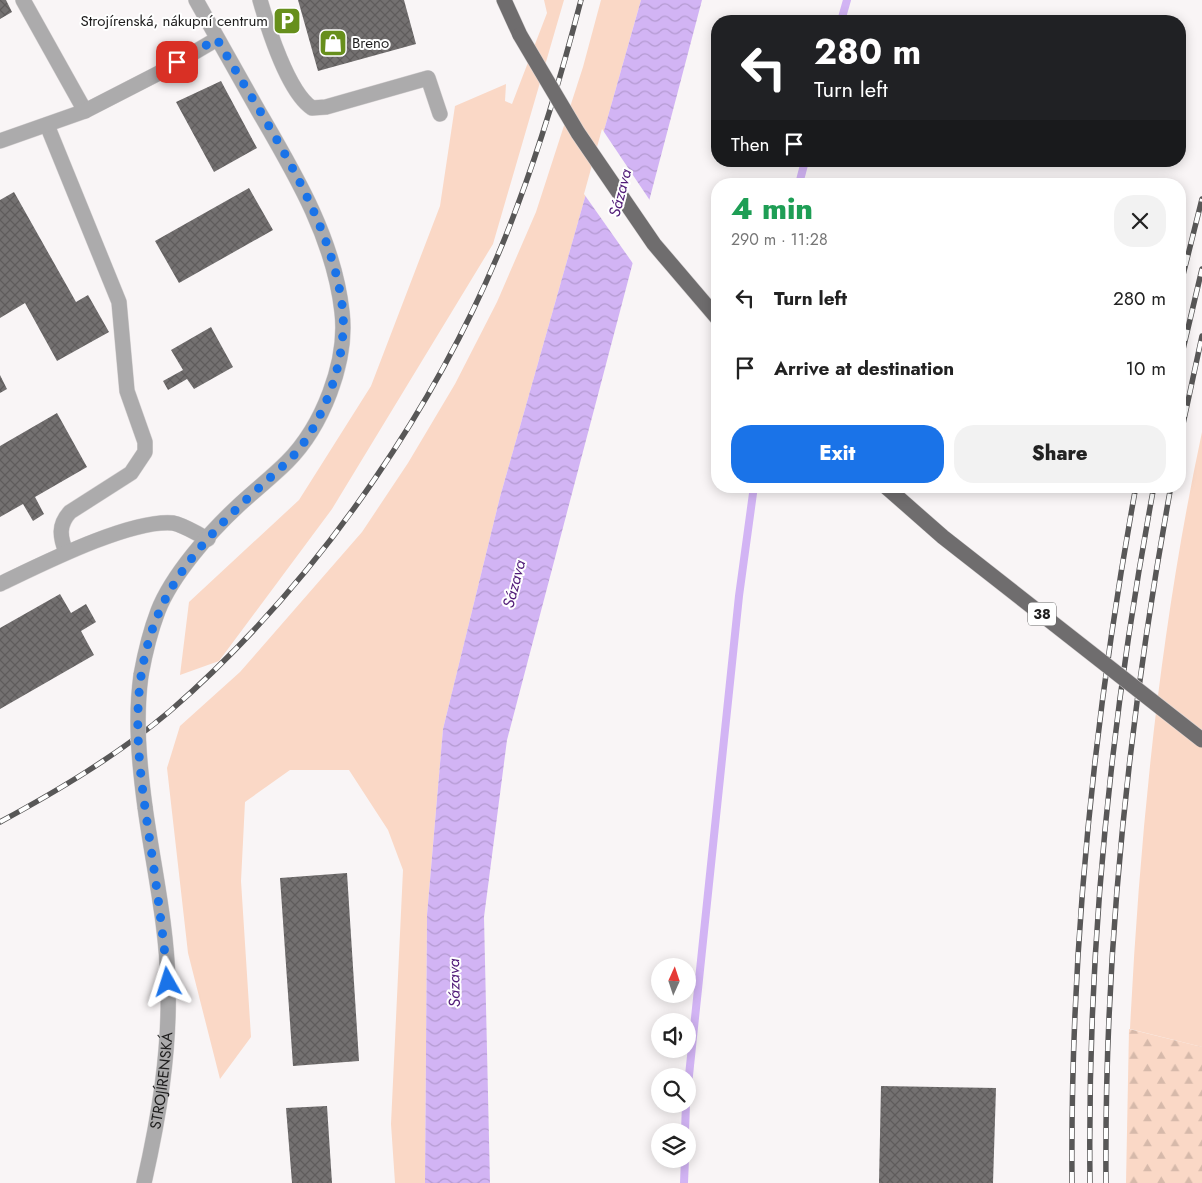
<!DOCTYPE html>
<meta charset="utf-8">
<style>
body{margin:0;font-family:Jost,sans-serif;background:#f2f2f2;color:#222;height:100vh;display:flex;flex-direction:column;font-size:19px;white-space:nowrap}
*{box-sizing:border-box;margin:0}
p{font-size:16px;color:#767676}
.icon{flex:none;width:28px;height:28px;fill:none;stroke:currentColor;stroke-width:2;stroke-linecap:round;stroke-linejoin:round}
.map{position:relative;flex:1;overflow:hidden}
.sheet{position:absolute;left:711px;top:178px;width:475px;height:315px;display:flex;flex-direction:column;background:#fff;border-radius:20px;box-shadow:0 2px 12px #0003}
.sheet>*{flex:none}
.hud{position:absolute;left:711px;top:15px;width:475px;height:152px;border-radius:20px;box-shadow:0 2px 12px #0003;background:#202124;color:#fff;overflow:hidden}
.needle{width:32px;rotate:3deg}
.buttons{position:absolute;left:651px;top:958px;display:grid;gap:10px}
.buttons a{display:grid;place-items:center;width:45px;height:45px;border-radius:50%;background:#fff;box-shadow:0 2px 12px #0003;font-size:25px}
.pin{position:absolute;display:grid;place-items:center;width:42px;height:42px;color:#fff;margin:-21px;border-radius:10px;box-shadow:0 2px 8px #0006}
.me{position:absolute;width:55px;margin:-28px;rotate:354deg;stroke-linejoin:round;filter:drop-shadow(0 0 4px #0008)}
.turn{display:flex;align-items:center;gap:18px;height:105px;padding:0 20px;font-size:22px}
.turn .icon{width:65px;height:65px;stroke-width:2.5}
.turn b{display:block;font-size:35px;line-height:42px}
.then{display:flex;align-items:center;height:48px;padding:0 20px;background:#0003;gap:10px;font-size:19px}
.round{display:grid;place-items:center;flex:none;width:52px;height:52px;border-radius:20px;background:#f2f2f2}
.head{display:flex;align-items:center;justify-content:space-between;height:85px;padding:0 20px}
h1{font-size:30px;font-weight:800;line-height:38px;color:#1e9e55}
.action{display:flex;gap:10px;margin-top:auto;padding:10px 20px}
.action a{flex:1;height:58px;border-radius:20px;background:#1a73e8;color:#fff;font-size:20px;font-weight:800;line-height:58px;text-align:center}
.action a+a{background:#f2f2f2;color:#222}
ul{padding:0;list-style:none}
li{display:flex;align-items:center;gap:15px;height:70px;padding:0 20px}
li div{flex:1}
li b{display:block;font-size:19px}
li em{font-style:normal}
.map>svg:first-child{display:block}
.grass{fill:#fad8c6}
.forest{fill:url(#forest-firs)}
.water{fill:url(#water-waves)}
.pier{fill:#f9f5f6}
.lines{fill:none;stroke-linecap:round;stroke-linejoin:round}
.stream{stroke:#d2b4f4;stroke-width:8}
.building{fill:url(#building-cross-hatch)}
.minor-casing{stroke:#d6d2d3;stroke-width:16}
.major-casing{stroke:#d6d2d3;stroke-width:16}
.minor{stroke:#acabac;stroke-width:15}
.major{stroke:#6f6d6e;stroke-width:15}
.rail-casing{stroke:#585757;stroke-width:5.5}
.rail{stroke:#fff;stroke-width:4;stroke-dasharray:11;stroke-linecap:butt}
.minor-bridge-casing{stroke:#d6d2d3;stroke-width:16;stroke-linecap:butt}
.major-bridge-casing{stroke:#d6d2d3;stroke-width:16;stroke-linecap:butt}
.minor-bridge{stroke:#acabac;stroke-width:15}
.major-bridge{stroke:#6f6d6e;stroke-width:15}
.route{stroke:#1a73e8;stroke-width:9;stroke-dasharray:0 16.2}
.labels{text-anchor:middle;dominant-baseline:central;stroke-width:4;stroke-linejoin:round;paint-order:stroke}
.shield{fill:#fff;stroke:#626161;stroke-width:1}
.shield-label{font-size:14px;font-weight:bold;fill:#1e1d1d}
.poi-label{font-size:15px;fill:#1e1d1d;stroke:#fff;text-anchor:end}
.street-label{font-size:15px;fill:#1e1d1d;stroke:#fff}
.water-label{font-size:16px;font-style:italic;fill:#511c78;stroke:#fff}
</style>
<div class="map">
<svg width="1202" height="1183" viewBox="0 0 1202 1183">
<defs>
<pattern id="forest-firs" width="22" height="20" patternUnits="userSpaceOnUse" patternTransform="scale(1.25)"><rect width="22" height="20" fill="#fad8c6"/><path d="M5 1l3.5 6h-7zM16 11l3.5 6h-7z" fill="#d6b9aa"/></pattern>
<pattern id="water-waves" width="16" height="10" patternUnits="userSpaceOnUse" patternTransform="scale(1.25)"><rect width="16" height="10" fill="#d2b4f4"/><path d="M0 5q4-4 8 0t8 0" fill="none" stroke="#b49ad1"/></pattern>
<pattern id="building-cross-hatch" width="8" height="8" patternUnits="userSpaceOnUse" patternTransform="scale(1.25)"><rect width="8" height="8" fill="#747171"/><path d="M0 0l8 8M0 8l8-8" fill="none" stroke="#5f5c5c"/></pattern>
</defs>
<rect width="100%" height="100%" fill="#f9f5f6"/>
<path class="grass" d="M544 0H564L493 244 332 509 219 661 180 675 189 602 299 500 371 386 440 206 455 106 506 84 505 101 512 104 547 13Z
M601 0H641L500 497 443 729 427 915 425 1183H395L391 1124 403 870 388 830 349 770H290L245 802 241 881 251 1037 220 1079 188 953 167 768 180 726 240 672 362 532 408 463 455 384 497 302 536 212 583 67Z
M1202 432V1047L1130 1029C1140 829 1160 629 1202 432Z"/>
<path class="forest" d="M1129 1029 1202 1047V1183H1126Z"/>
<path class="water" d="M641 0H702L507 740 484 917 490 1183H425L427 915 443 729 500 497Z"/>
<path class="pier" d="M602 129 651 202 634 265 584 194Z"/>
<g class="lines">
<path class="stream" d="M841 21 847 0
M799 184 805 161
M688 1085 739 596 754 486
M685 1131 686 1104
M684 1183 685 1159"/>
</g>
<path class="building" d="M0 0H6L12 12 0 19Z
M298 0H404L416 44 318 71Z
M221 81 257 148 214 172 176 102Z
M249 188 273 230 179 283 155 241Z
M14 192 76 302 88 295 109 332 57 361 25 303 0 318V200Z
M211 327 233 367 194 389 187 379 168 390 163 381 183 370 171 350Z
M0 375 7 389 0 393Z
M57 413 87 467 35 497 44 514 33 521 23 504 0 517V446Z
M60 594 71 613 86 604 96 622 81 631 94 655 0 709V628Z
M347 873 359 1061 293 1066 280 878Z
M881 1086 996 1088 993 1183H879Z
M327 1106 332 1183H292L286 1108Z"/>
<g class="lines">
<defs>
<g id="minor">
<path d="M23 0 85 111"/>
<path d="M260 0C268 28 288 92 312 108L326 107 428 78 440 114"/>
<path d="M47 125 119 302 127 391 145 442V452L131 473 70 512C58 525 60 537 66 552"/>
<path d="M0 141 85 111 159 73 217 39"/>
<path d="M0 584C40 565 130 519 173 523 184 525 197 534 208 539"/>
<path d="M141 675C145 653 150 632 158 611 172 575 210 532 238 506 254 491 272 477 287 462 322 427 348 362 342 312 334 239 295 174 259 112 238 75 217 38 196 0"/>
<path id="s1" d="M144 1183C159 1117 170 1051 168 984 167 925 153 865 145 807"/>
</g>
<path id="major" d="M504 0 520 35"/>
</defs>
<use href="#minor" class="minor-casing"/>
<use href="#major" class="major-casing"/>
<use href="#minor" class="minor"/>
<use href="#major" class="major"/>
<defs>
<path id="rail" d="M1180 287 1202 199
M1180 362 1202 269
M1180 438 1202 336
M0 822C59 790 118 755 170 711 321 580 449 392 518 204 543 138 563 69 581 0
M1072 1183C1070 949 1094 716 1136 486
M1090 1183C1087 949 1111 715 1154 486
M1106 1183C1104 949 1129 716 1171 486"/>
</defs>
<use href="#rail" class="rail-casing"/>
<use href="#rail" class="rail"/>
<defs>
<path id="minor-bridge" d="M141 675C135 719 139 762 145 807"/>
<path id="major-bridge" d="M520 35 578 133 654 244 718 319
M885 486 943 537 1202 740"/>
</defs>
<use href="#minor-bridge" class="minor-bridge-casing"/>
<use href="#major-bridge" class="major-bridge-casing"/>
<use href="#minor-bridge" class="minor-bridge"/>
<use href="#major-bridge" class="major-bridge"/>
</g>
<g class="lines">
<path class="route" d="M168 982C163 935 157 888 150 842 140 774 129 707 149 640 170 566 229 515 284 465 303 448 315 427 325 404 337 377 345 343 343 313 334 219 263 119 217 39L177 62"/>
</g>
<defs>
<symbol id="parking-square" viewBox="-11 -11 22 22"><rect x="-9" y="-9" width="18" height="18" rx="4" fill="#678f1c" stroke="#fff"/><path d="M-3.5-5.5H1a3.5 3.5 0 0 1 0 7H-1V5.5H-3.5ZM-1-3.4V-.6H.8a1.4 1.4 0 0 0 0-2.8Z" fill="#fff"/></symbol>
<symbol id="shop-square" viewBox="-11 -11 22 22"><rect x="-9" y="-9" width="18" height="18" rx="4" fill="#678f1c" stroke="#fff"/><path d="M-5-2.5h2.3a2.7 3.5 0 0 1 5.4 0H5L5.5 6h-11ZM-1.5-2.5h3a1.5 2.3 0 0 0-3 0Z" fill="#fff"/></symbol>
</defs>
<g fill-rule="evenodd">
<use href="#parking-square" x="271" y="5" width="32" height="32"/>
<use href="#shop-square" x="317" y="27" width="32" height="32"/>
</g>
<g class="labels">
<rect class="shield" x="1028" y="602.5" width="28" height="23" rx="4"/>
<g class="shield-label">
<text x="1042" y="614">38</text>
</g>
<g class="poi-label">
<text x="268" y="21">Strojírenská, nákupní centrum</text>
<text x="352" y="43" text-anchor="start">Breno</text>
</g>
<g class="street-label">
<text stroke="none"><textPath href="#s1" startOffset="104">STROJÍRENSKÁ</textPath></text>
</g>
<g class="water-label">
<text transform="translate(620 193) rotate(-75)">Sázava</text>
<text transform="translate(514 584) rotate(-75)">Sázava</text>
<text transform="translate(454 983) rotate(-91)">Sázava</text>
</g>
</g>
</svg>
<div class="buttons">
<a><svg class="needle" viewBox="-14 -14 28 28"><path d="M0-13l5 13h-10z" fill="#e53935"/><path d="M0 13l5-13h-10z" fill="#767676"/></svg></a>
<a><svg class="icon" aria-label="sound" viewBox="0 0 24 24"><path d="M4 9h4l5-4v14l-5-4H4zM17 9q2 3 0 6"/></svg></a>
<a><svg class="icon" aria-label="search" viewBox="0 0 24 24"><circle cx="10" cy="10" r="6"/><path d="M15 15l6 6"/></svg></a>
<a><svg class="icon" aria-label="layers" viewBox="0 0 24 24"><path d="M12 4l9 5-9 5-9-5zM3 14l9 5 9-5"/></svg></a>
</div>
<div class="pin" style="left:177px;top:62px;background:#d93025"><svg class="icon" aria-label="arrive" viewBox="0 0 24 24"><path d="M6 21V4h12l-3 4 3 4H6"/></svg></div>
<svg class="me" style="left:168px;top:982px" viewBox="-20 -20 40 40"><path d="M0-17L14 15 0 8-14 15z" fill="#1a73e8" stroke="#fff" stroke-width="4"/></svg>
<div class="hud">
<div class="turn"><svg class="icon" aria-label="left" viewBox="0 0 24 24"><path d="M17 20v-9H6M10 6l-5 5 5 5"/></svg><div><b>280 m</b>Turn left</div></div>
<div class="then">Then<svg class="icon" aria-label="arrive" viewBox="0 0 24 24"><path d="M6 21V4h12l-3 4 3 4H6"/></svg></div>
</div>
<section class="sheet">
<div class="head"><div><h1>4 min</h1><p>290 m · 11:28</p></div><a class="round"><svg class="icon" aria-label="close" viewBox="0 0 24 24"><path d="M6 6l12 12M18 6L6 18"/></svg></a></div>
<ul>
<li><svg class="icon" aria-label="left" viewBox="0 0 24 24"><path d="M17 20v-9H6M10 6l-5 5 5 5"/></svg><div><b>Turn left</b></div><em>280 m</em></li>
<li><svg class="icon" aria-label="arrive" viewBox="0 0 24 24"><path d="M6 21V4h12l-3 4 3 4H6"/></svg><div><b>Arrive at destination</b></div><em>10 m</em></li>
</ul>
<div class="action"><a>Exit</a><a>Share</a></div>
</section>
</div>
